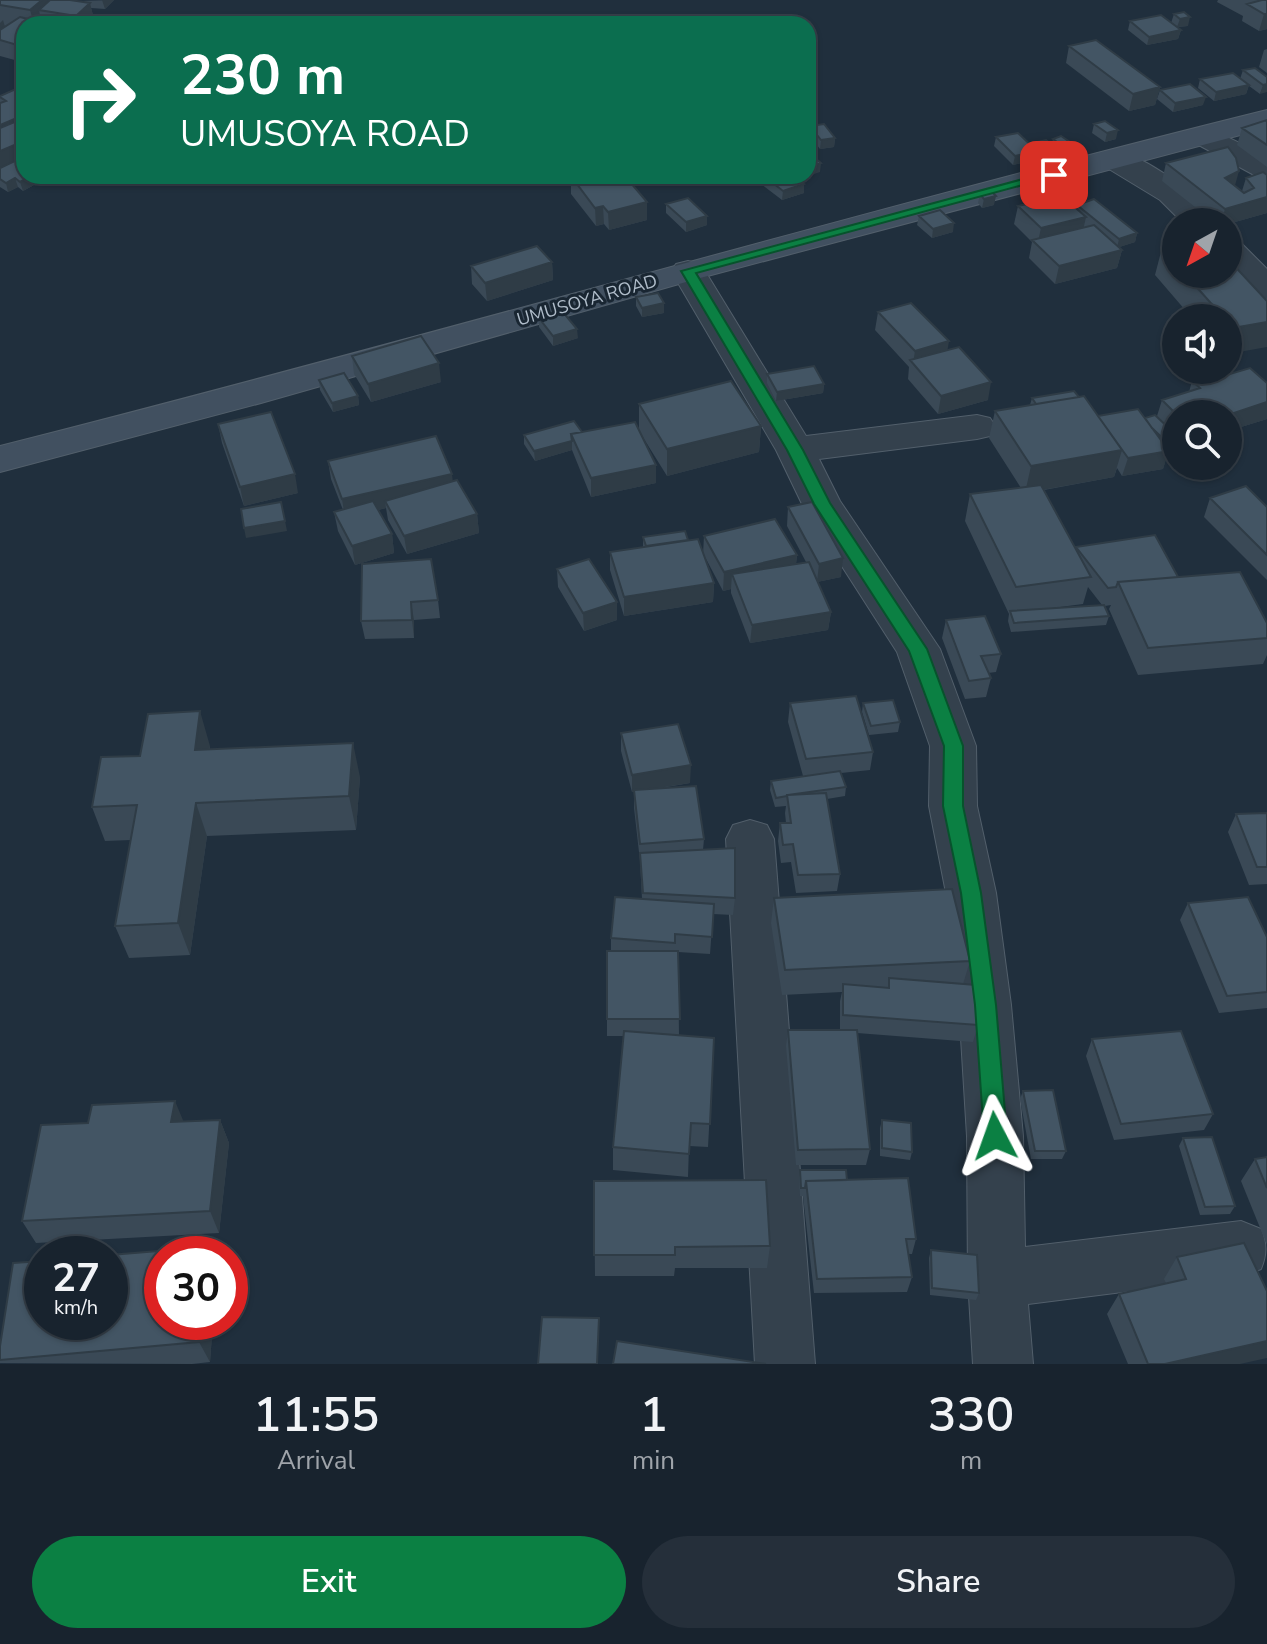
<!DOCTYPE html>
<style>
body{margin:0;font-family:"Nunito Sans",sans-serif;background:#252f3a;color:#f1f3f6;height:100vh;display:flex;flex-direction:column;font-size:30px;white-space:nowrap}
*{box-sizing:border-box;margin:0}
p{font-size:26px;color:#9fa4aa}
.icon{flex:none;width:44px;height:44px;fill:none;stroke:currentColor;stroke-width:2;stroke-linecap:round;stroke-linejoin:round}
.map{position:relative;height:1364px;overflow:hidden}
.details{display:flex;flex-direction:column;background:#18232e;flex:1}
.details>*{flex:none}
.hud{position:absolute;left:16px;top:16px;width:800px;height:168px;border-radius:24px;box-shadow:0 2px 6px #0004,0 0 0 2px #36404a;background:#0b6e4f;color:#fff;overflow:hidden}
.needle{width:52px;rotate:220deg}
.tools{position:absolute;left:1162px;top:208px;display:grid;gap:16px}
.tools a{display:grid;place-items:center;width:80px;height:80px;border-radius:50%;background:#18232e;box-shadow:0 2px 6px #0004,0 0 0 2px #36404a;font-size:40px}
.speed{position:absolute;left:24px;top:1236px;display:flex;gap:16px;font-size:40px;font-weight:700;text-align:center}
.speed>*{display:grid;place-content:center;width:104px;height:104px;border-radius:50%;background:#18232e;box-shadow:0 2px 6px #0004,0 0 0 2px #36404a;line-height:1}
.speed small{font-size:20px;font-weight:400}
.speed .limit{border:12px solid #d22;background:#fff;color:#111}
.pin{position:absolute;display:grid;place-items:center;width:68px;height:68px;color:#fff;margin:-34px;border-radius:16px;box-shadow:0 4px 12px #0006}
.me{position:absolute;width:88px;margin:-44px;rotate:356deg;stroke-linejoin:round;filter:drop-shadow(0 0 6px #0008)}
.turn{display:flex;align-items:center;gap:28px;height:168px;padding:0 32px;font-size:36px}
.turn .icon{width:104px;height:104px;stroke-width:2.5}
.turn b{display:block;font-size:56px;line-height:68px}
.eta{display:flex;justify-content:space-evenly;align-items:center;height:136px;text-align:center}
.eta b{font-size:48px;font-weight:600;line-height:56px}
.primary-button{display:flex;gap:16px;margin-top:auto;padding:16px 32px}
.primary-button a{flex:1;height:92px;border-radius:48px;background:#0b8043;color:#fff;font-size:32px;font-weight:600;line-height:92px;text-align:center}
.primary-button a+a{background:#252f3a;color:#f1f3f6}
.map>svg:first-child{display:block}
.lines{fill:none;stroke-linecap:round;stroke-linejoin:round}
.street-casing{stroke:#525f6b;stroke-width:2}
.secondary-casing{stroke:#525f6b;stroke-width:2}
.street{fill:#34414d;fill-rule:evenodd}
.secondary{fill:#415060;fill-rule:evenodd}
.wall{fill:#3a4956;fill-rule:evenodd}
.shaded-wall{fill:#2f3c46}
.building{fill:#435564;stroke:#2f3c46;stroke-width:2}
.route{fill:#0b8043;stroke:#07532c;stroke-width:2}
.labels{text-anchor:middle;dominant-baseline:central;stroke-width:6;stroke-linejoin:round;paint-order:stroke}
.far-street-label{font-size:18px;fill:#afbcc9;stroke:#192632}
</style>
<div class="map">
<svg width="1267" height="1364" viewBox="0 0 1267 1364">
<rect width="100%" height="100%" fill="#202f3d"/>
<g class="lines">
<defs>
<path id="street" d="M1206 127 1267 156V178L1256 176 1195 143 1191 136 1195 129Z
M1115 150C1148 158 1198 194 1217 222H1182L1160 200 1104 166 1099 159 1104 152Z
M1228 239 1240 242 1267 269V299L1255 296 1228 268Z
M688 261 700 264 705 271 806 436 977 415 990 418 996 427 990 436 977 439 819 459 840 501 940 649 976 746 977 806 996 893 1011 1005 1023 1136 1025 1247 1241 1221 1261 1229C1267 1244 1267 1254 1261 1269L1241 1277 1028 1304 1033 1364H973L968 1279 967 1136 959 1005 946 893 929 806 930 746 897 652 802 504 776 450 671 271 676 264Z
M750 820 767 825 774 839 815 1364H755L726 839 733 825Z"/>
<path id="secondary" d="M1267 110V128L700 278 261 403 0 472V446C424 339 843 215 1267 110Z"/>
</defs>
<use href="#street" class="street-casing"/>
<use href="#secondary" class="secondary-casing"/>
<use href="#street" class="street"/>
<use href="#secondary" class="secondary"/>
</g>
<path class="wall" d="M0 0 76 1 114 0 105 9 91 8 94 19 89 24H24V60L22 62 0 56Z
M1218 0H1267V29L1259 31 1242 21 1243 16 1217 2Z
M1174 14 1188 26 1177 27 1171 23Z
M1130 21 1181 30 1178 39 1147 45 1128 30Z
M1069 46 1160 87 1155 105 1129 111 1066 63Z
M1267 49V73L1259 67 1264 50Z
M1243 70 1267 77 1260 94 1245 83 1249 85 1246 94 1214 101 1198 88 1200 79H1240Z
M1160 90 1203 105 1173 112 1157 99Z
M24 91V176L45 179 23 191 18 187 8 192 0 187V96Z
M1267 120V167L1237 145 1242 128Z
M1094 124 1116 139 1105 142 1092 133Z
M810 126 835 138 834 147 820 149 809 135Z
M1061 136 1068 151 1059 154 1055 150 1053 156 1045 159 1037 152 1035 160 1013 165 994 146 996 137 1036 149 1037 142 1052 145 1053 139Z
M1166 163 1235 186 1242 191 1246 178 1263 172 1267 213 1228 224V222H1214L1162 181Z
M571 176 647 220 609 230 604 224 596 226 571 194Z
M762 176H794L804 193 782 200 761 184Z
M980 194 994 205 982 208 978 203Z
M666 204 707 216V225L686 232 666 213Z
M1077 205 1137 233 1135 242 1119 247 1122 250 1117 268 1055 284 1029 258 1032 242 1014 224 1018 206 1076 208Z
M919 216 953 232 932 238 917 225Z
M1176 246V274H1228L1267 301 1228 354V318H1192L1155 275 1162 248Z
M552 262 553 280 487 301 472 284 471 266Z
M636 297 664 303V313L642 317 636 306Z
M878 312 947 350 988 400 938 414 908 379 909 367 875 330Z
M539 318 578 338 553 346 539 327Z
M352 356 441 382 371 402 354 374Z
M767 374 824 384 823 393 776 401 767 383Z
M1213 379 1267 419 1228 431V414H1176V464L1167 455 1163 469 1122 476 1117 468 1114 477 1044 490 1076 549V547L1178 577 1267 638V655L1263 664 1138 675 1109 609 1111 605 1105 606 1109 616 1106 625 1011 632 1008 621 1009 614 965 521 970 494 1021 488 989 438 995 411 1030 405 1032 398 1079 397 1098 416 1145 418 1157 416 1162 400 1189 392 1192 381ZM1088 587 1102 605 1045 609 1083 604Z
M319 380 358 396 359 405 333 412 320 390Z
M639 404 761 426 759 452 667 476 639 431 656 483 591 497 572 450 535 461 524 444V435L639 430Z
M218 424 298 493 244 506 222 443Z
M328 461 453 481 477 514 479 533 407 554 388 520 386 508 378 510 392 534 394 553 355 565 338 531 334 512 343 510 331 479Z
M1210 498 1267 507V580L1204 517Z
M788 507 841 577 817 582 831 612 828 630 750 643 731 593V589L723 591 705 557 714 583 713 602 624 616 610 570V552L643 547V537L688 540 703 554 704 536 797 555 796 564 806 562 787 526Z
M362 564 438 600 440 618 414 620V638L365 639 361 621Z
M557 569 617 602V620L584 631 558 587Z
M946 620 1001 654 996 672 988 673 991 678 986 697 965 699 942 638Z
M790 703 873 752 870 770 841 773 846 787 845 796 827 799 840 874 837 891 796 893 791 862 781 863 778 841 780 823H786L785 813 786 806 775 807 770 790 771 781 803 776 788 722Z
M863 703 900 722 898 732 869 735 862 712Z
M621 733 690 783 661 788 704 839 703 850 735 898 733 915 713 914 710 954 678 952 679 1035 714 1038 708 1147 689 1146 688 1177 613 1170V1147L624 1036H607V951H611V938L642 899 640 861 634 808V792H632L621 751Z
M210 746V749L360 777 356 830 207 836 190 955 129 958 115 926 131 840 105 841 92 807 140 756Z
M1267 813V884L1249 885 1228 832 1236 814Z
M774 898 970 961 963 984 978 1025 973 1042 857 1033 870 1149 866 1165H796L786 1046 788 1030H840V1001L842 992 782 995 771 923Z
M1188 903 1267 937V1008L1219 1013 1180 920Z
M1092 1039 1213 1114 1204 1130 1114 1140 1086 1056Z
M1023 1091 1066 1151 1062 1159H1031L1020 1099Z
M220 1120 229 1143 219 1233 36 1243 22 1221 184 1122Z
M882 1120 912 1152 910 1160 880 1156V1128Z
M1183 1138 1235 1206 1230 1214 1200 1215 1179 1146Z
M1267 1157V1245L1241 1181 1255 1159Z
M800 1170 847 1180 916 1239 912 1254H908L912 1277 907 1292 814 1293 803 1196H800L799 1177Z
M594 1181 770 1246 767 1268H675L674 1276H595Z
M931 1250 979 1293 976 1300 930 1295 929 1258Z
M1177 1257 1240 1364H1128L1107 1314 1119 1294 1166 1283 1164 1279Z
M162 1322H213L210 1362 192 1364 0 1363V1360Z"/>
<path class="shaded-wall" d="M42 0H51L39 10 41 21 38 24H34L30 10Z
M102 0H114L105 9Z
M90 3 94 19 89 24H78L76 16Z
M1264 14H1267V29L1259 31Z
M1190 17 1188 26 1177 27 1180 19Z
M3 20 8 37 0 40V23Z
M1181 30 1178 39 1147 45 1149 37Z
M24 40V47H21L24 60 22 62 17 45Z
M1267 84V92L1260 94 1263 85Z
M1249 85 1246 94 1214 101 1216 92Z
M1160 87 1155 105 1129 111 1133 94Z
M1206 97 1203 105 1173 112 1175 103Z
M24 115V134L0 145V125Z
M1118 130 1116 139 1105 142 1107 133Z
M835 138 834 147 820 149 821 140Z
M24 141V161L0 171V151Z
M1070 142 1068 151 1059 154 1061 145Z
M1055 148 1053 156 1045 159 1047 150Z
M1037 151 1035 160 1013 165 1015 156Z
M821 163 820 172 808 176V167Z
M1239 171 1234 189 1225 178Z
M31 176H44L45 179 23 191 20 182Z
M15 178 18 187 8 192 6 183Z
M804 184V193L782 200 783 191Z
M996 196 994 205 982 208 984 199Z
M1267 197V213L1228 224V222H1221L1225 209Z
M647 202V220L609 230 608 212Z
M603 206 604 224 596 226 595 208Z
M707 216V225L686 232V222Z
M1086 217 1082 235 1037 246 1041 228Z
M954 223 953 232 932 238 933 229Z
M1137 233 1135 242 1117 248 1119 239Z
M1122 250 1117 268 1055 284 1059 266Z
M552 262 553 280 487 301 485 283Z
M664 303V313L642 317V308Z
M1267 322V347L1228 354V343L1233 328Z
M577 329 578 338 553 346V336Z
M949 341 946 359 913 363 915 351Z
M439 363 441 382 371 402 368 384Z
M991 382 988 400 938 414 941 396Z
M824 384 823 393 776 401 777 392Z
M358 396 359 405 333 412 332 403Z
M1267 402V419L1228 431V415Z
M761 426 759 452 667 476V449Z
M572 441V450L535 461 534 451Z
M1122 450 1114 477 1025 493 1031 466Z
M1169 451 1163 469 1122 476 1128 458Z
M656 465V483L591 497V478Z
M295 474 298 493 244 506 240 487Z
M452 474 454 492 385 501 386 508 345 518 342 499Z
M477 514 479 533 407 554 404 536Z
M285 521 287 531 246 538 244 528Z
M392 534 394 553 355 565 352 546Z
M797 555 795 573 732 574 731 589 723 591 724 572Z
M843 558 841 577 817 582 819 564Z
M714 583 713 602 624 616V597Z
M411 602 414 620V638L412 620Z
M617 602V620L584 631 583 613Z
M831 612 828 630 750 643 752 625Z
M200 711 210 746 205 784 195 750Z
M353 743 360 777 356 830 349 796Z
M691 765 690 783 632 792V775Z
M196 803 207 836 190 955 178 923Z
M175 1101 185 1125 171 1122Z
M220 1120 229 1143 219 1233 210 1211Z
M201 1322H213L210 1362 199 1342Z
M1267 1341V1358L1240 1364H1165Z"/>
<path class="building" d="M0 0H42L30 10 0 5Z
M50 0H70L90 3 76 16 39 10Z
M1262 0H1267V14H1264L1247 4Z
M1184 12 1190 17 1180 19 1174 14Z
M1161 15 1181 30 1149 37 1130 21Z
M20 17 48 24H24V40L17 45 0 40V30Z
M1096 40 1160 87 1133 94 1069 46Z
M1255 68 1267 77V84L1263 85 1243 70Z
M1233 73 1249 85 1216 92 1200 79Z
M1190 84 1206 97 1175 103 1160 90Z
M18 88 24 91V115L0 125V103L6 101 0 97V96Z
M24 118V141L0 151V128Z
M1267 120V145L1242 128Z
M1105 121 1118 130 1107 133 1094 124Z
M824 124 835 138 821 140 810 126Z
M1018 133 1037 151 1015 156 996 137Z
M1061 136 1070 142 1061 145 1053 139Z
M1046 140 1055 148 1047 150 1037 142Z
M1228 147 1236 158 1239 171 1225 178 1244 193 1254 188 1246 178 1263 172 1267 175V197L1225 209 1166 163Z
M808 152 821 163 808 167Z
M21 158 24 160V176H31L20 182 15 178 6 183 0 179V168Z
M571 176H625L647 202 608 212 603 206 595 208Z
M764 176H794L804 184 783 191Z
M992 192 996 196 984 199 980 194Z
M1062 196 1086 217 1041 228 1018 206Z
M688 198 707 216 686 222 666 204Z
M1094 199 1137 233 1119 239 1077 205Z
M940 210 954 223 933 229 919 216Z
M1094 225 1122 250 1059 266 1032 240Z
M537 246 552 262 485 283 471 266Z
M1176 246V264L1162 248Z
M1228 259 1267 301V322L1233 328 1228 323V318H1224L1185 274H1228Z
M658 293 664 303 642 308 636 297Z
M911 303 949 341 915 351 878 312Z
M562 311 577 329 553 336 539 318Z
M421 336 439 363 368 384 352 356Z
M959 347 991 382 941 396 910 360Z
M814 366 824 384 777 392 767 374Z
M1250 368 1267 383V402L1228 415 1176 414 1162 400 1200 388 1192 381 1209 376 1213 379Z
M344 373 358 396 332 403 319 380Z
M731 381 761 426 667 449 639 404Z
M1074 391 1079 397 1036 404 1032 398Z
M1084 396 1122 450 1031 466 995 411Z
M1138 409 1169 451 1128 458 1098 416Z
M271 412 295 474 240 487 218 424Z
M1155 415 1176 435V451L1152 428 1145 418Z
M574 421 582 432 571 434 572 441 534 451 524 435Z
M635 422 656 465 591 478 571 434Z
M436 436 452 474 342 499 328 461Z
M457 480 477 514 404 536 385 501Z
M1041 485 1091 577 1016 587 970 494Z
M1246 486 1267 507V555L1210 498Z
M373 501 392 534 352 546 334 512Z
M281 502 285 521 244 528 241 509Z
M812 502 843 558 819 564 788 507Z
M775 519 797 555 724 572 704 536Z
M685 531 688 540 646 546 643 537Z
M1155 535 1178 577 1118 582 1116 587 1108 588 1076 547Z
M698 539 714 583 624 597 610 552Z
M431 559 438 600 411 602 412 620 361 621 362 564Z
M589 559 617 602 583 613 557 569Z
M809 562 831 612 752 625 732 574Z
M1240 572 1267 623V638L1148 648 1118 582Z
M1104 605 1109 616 1014 623 1010 611Z
M985 616 1001 654 981 656 991 678 969 681 946 620Z
M856 696 873 752 806 759 790 703Z
M893 700 900 722 871 726 863 703Z
M200 711 195 750 353 743 349 796 196 803 178 923 115 926 137 805 92 807 101 757 140 756 148 714Z
M678 724 691 765 632 775 621 733Z
M840 771 846 787 787 795V796L776 798 771 781Z
M696 786 704 839 640 844 634 790Z
M826 793 840 874 798 875 793 844 783 845 780 823H791L787 795Z
M1267 813V867H1257L1236 814Z
M735 848V898L643 893 640 853Z
M952 889 970 961 785 970 774 898Z
M615 897 714 904 712 937 675 934V943L611 938Z
M1248 897 1267 937V992L1227 996 1188 903Z
M607 951H678L680 1019H607Z
M889 978 976 985 978 1025 843 1015V984L889 988Z
M788 1030H857L870 1149 798 1150Z
M624 1031 714 1038 710 1124 691 1123 689 1154 613 1147Z
M1181 1031 1213 1114 1121 1124 1092 1039Z
M1053 1090 1066 1151H1035L1023 1091Z
M175 1101 171 1122 220 1120 210 1211 22 1221 41 1125 88 1123 92 1105Z
M882 1120 911 1123 912 1152 882 1148Z
M1212 1137 1235 1206 1205 1207 1183 1138Z
M1267 1157V1188L1255 1159Z
M800 1170H846L847 1180 806 1181 805 1188H801Z
M908 1178 916 1239H906L912 1277 817 1279 806 1181Z
M766 1180 770 1246 675 1247V1255H594V1181Z
M1244 1243 1267 1291V1341L1165 1364H1148L1119 1294 1186 1279 1177 1257Z
M207 1247 206 1254H162V1322H201L199 1342 0 1360V1346L13 1263 42 1261V1322H110V1255Z
M931 1250 977 1255 979 1293 932 1288Z
M542 1317 599 1318 597 1364H538Z
M617 1341 766 1364H613Z"/>
<path class="route" d="M1049 172 1060 175 696 273 803 450 830 503 927 649 963 746V806L981 893 996 1005 1007 1136 1003 1144 995 1147 987 1144 984 1136 975 1005 961 893 943 806 944 746 909 651 814 504 787 450 681 271Z"/>
<g class="labels">
<g class="far-street-label">
<text transform="translate(587 300) rotate(-16)">UMUSOYA ROAD</text>
</g>
</g>
</svg>
<div class="tools">
<a><svg class="needle" viewBox="-14 -14 28 28"><path d="M0-13l5 13h-10z" fill="#e53935"/><path d="M0 13l5-13h-10z" fill="#9fa4aa"/></svg></a>
<a><svg class="icon" aria-label="sound" viewBox="0 0 24 24"><path d="M4 9h4l5-4v14l-5-4H4zM17 9q2 3 0 6"/></svg></a>
<a><svg class="icon" aria-label="search" viewBox="0 0 24 24"><circle cx="10" cy="10" r="6"/><path d="M15 15l6 6"/></svg></a>
</div>
<div class="speed"><div>27<small>km/h</small></div><div class="limit">30</div></div>
<div class="pin" style="left:1054px;top:175px;background:#d93025"><svg class="icon" aria-label="arrive" viewBox="0 0 24 24"><path d="M6 21V4h12l-3 4 3 4H6"/></svg></div>
<svg class="me" style="left:995px;top:1136px" viewBox="-20 -20 40 40"><path d="M0-17L14 15 0 8-14 15z" fill="#0b8043" stroke="#fff" stroke-width="4"/></svg>
<div class="hud">
<div class="turn"><svg class="icon" aria-label="right" viewBox="0 0 24 24"><path d="M7 20v-9h11M14 6l5 5-5 5"/></svg><div><b>230 m</b>UMUSOYA ROAD</div></div>
</div>
</div>
<section class="details">
<div class="eta">
<div><b>11:55</b><p>Arrival</p></div>
<div><b>1</b><p>min</p></div>
<div><b>330</b><p>m</p></div>
</div>
<div class="primary-button"><a>Exit</a><a>Share</a></div>
</section>
